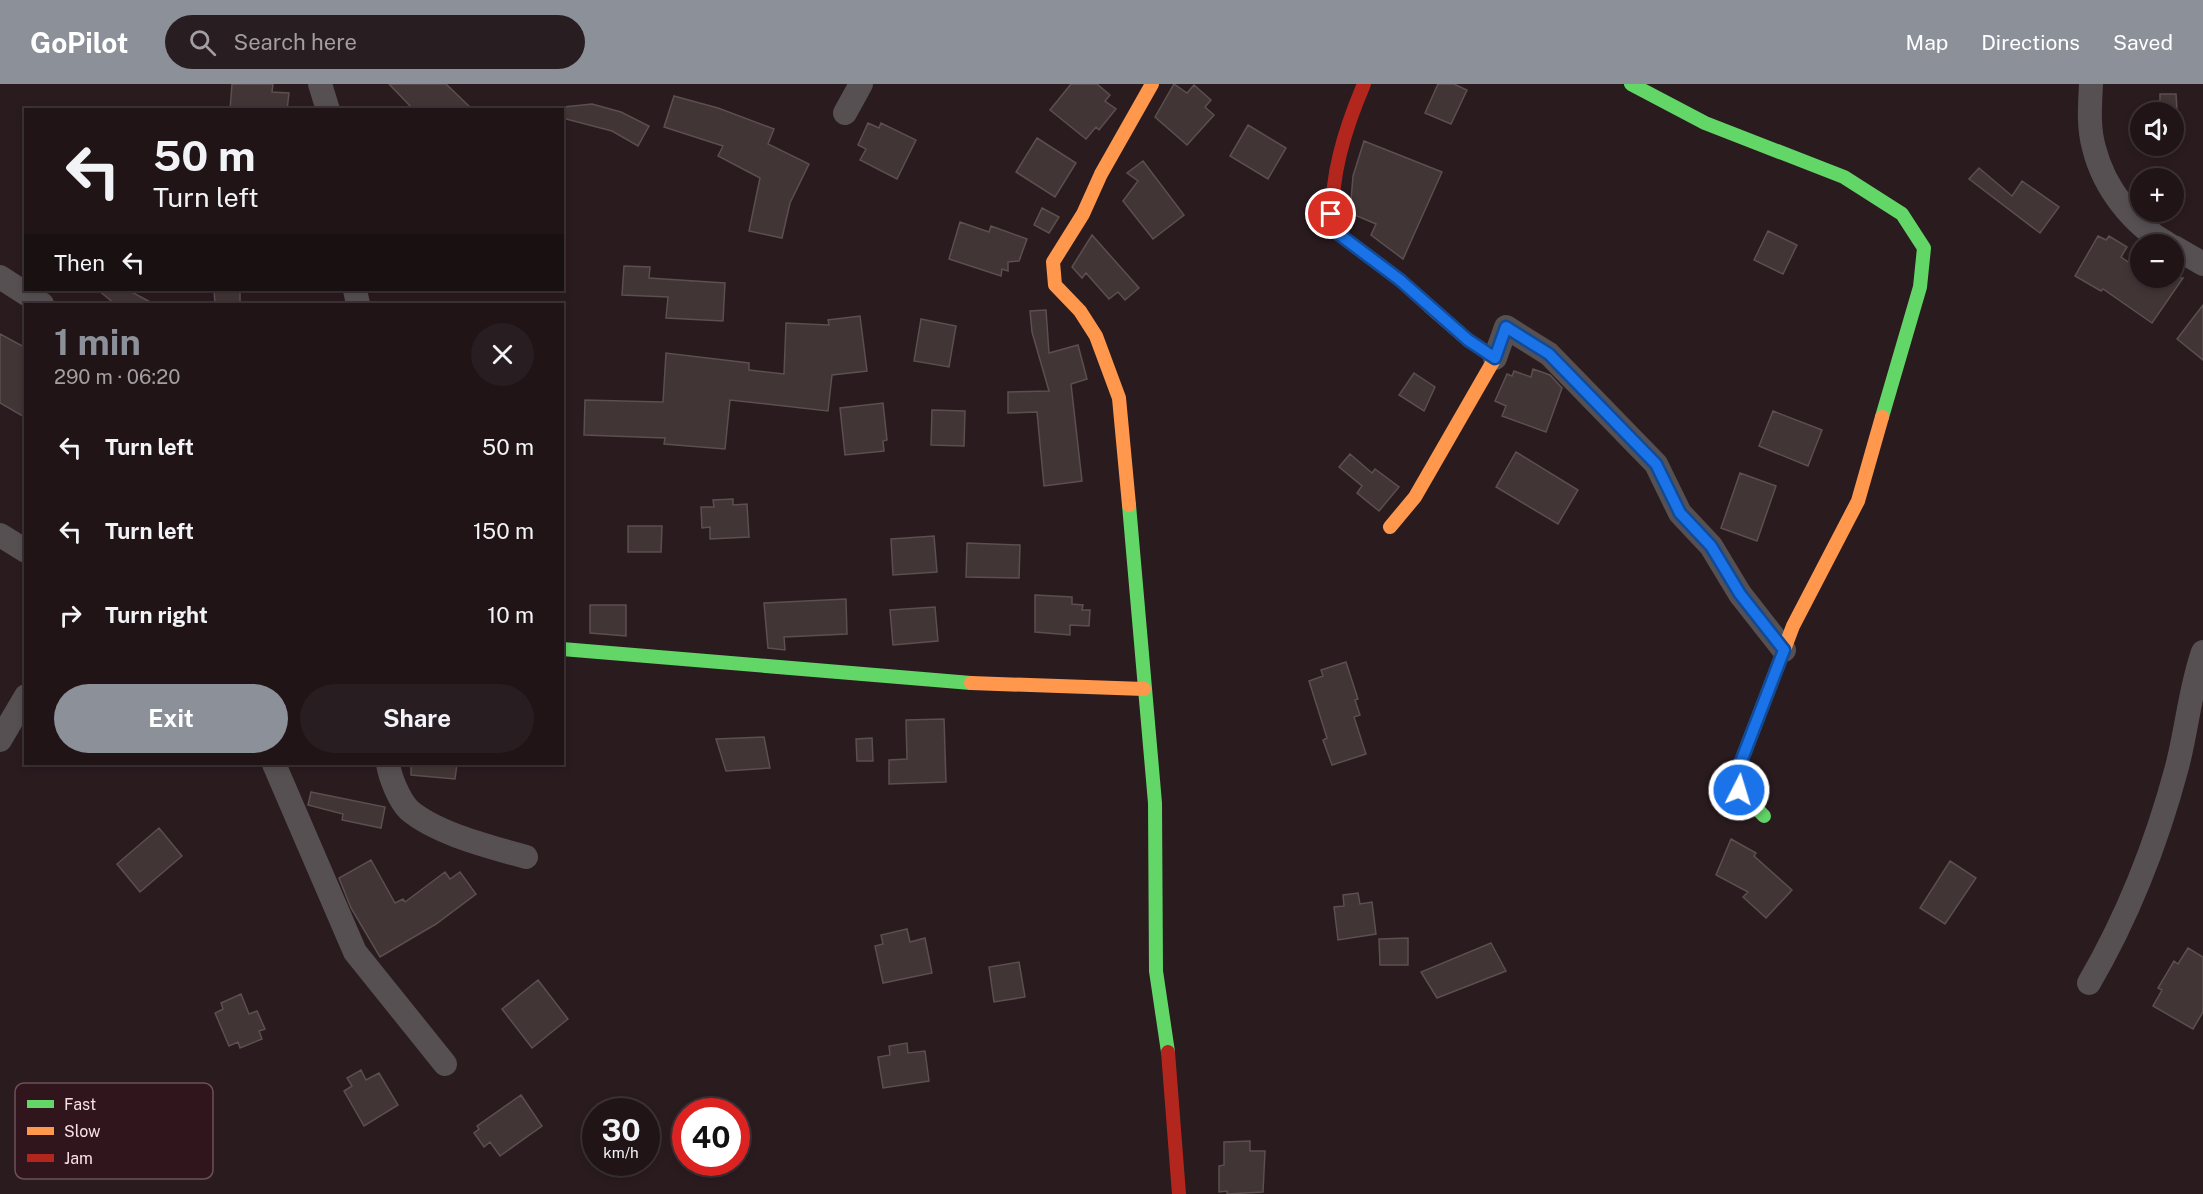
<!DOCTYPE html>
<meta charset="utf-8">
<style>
body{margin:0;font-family:"Public Sans",sans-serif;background:#281d20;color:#f1f3f6;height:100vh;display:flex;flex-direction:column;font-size:22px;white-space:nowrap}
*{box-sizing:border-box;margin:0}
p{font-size:20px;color:#a29ea1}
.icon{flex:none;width:33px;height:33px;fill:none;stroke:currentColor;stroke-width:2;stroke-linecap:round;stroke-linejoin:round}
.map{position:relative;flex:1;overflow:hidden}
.panel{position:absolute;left:24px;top:219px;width:540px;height:462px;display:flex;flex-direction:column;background:#201417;border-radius:0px;box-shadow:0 3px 9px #0003,0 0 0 2px #3d3336}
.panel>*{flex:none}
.hud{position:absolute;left:24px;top:24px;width:540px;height:183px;border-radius:0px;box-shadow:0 3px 9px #0003,0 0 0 2px #3d3336;background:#201417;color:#f1f3f6;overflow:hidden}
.buttons{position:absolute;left:2130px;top:18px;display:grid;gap:12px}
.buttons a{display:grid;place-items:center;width:54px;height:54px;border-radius:50%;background:#201417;box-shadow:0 3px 9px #0003,0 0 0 2px #3d3336;font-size:30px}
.speed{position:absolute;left:582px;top:1014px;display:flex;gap:12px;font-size:30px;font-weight:700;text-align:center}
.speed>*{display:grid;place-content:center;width:78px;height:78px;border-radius:50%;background:#201417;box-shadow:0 3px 9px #0003,0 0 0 2px #3d3336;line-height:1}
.speed small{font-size:15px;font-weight:400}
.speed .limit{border:9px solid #d22;background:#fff;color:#111}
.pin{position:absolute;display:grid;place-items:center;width:51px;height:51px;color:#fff;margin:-26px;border:3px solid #fff;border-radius:50%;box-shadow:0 2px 6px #0007}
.me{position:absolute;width:66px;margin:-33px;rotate:5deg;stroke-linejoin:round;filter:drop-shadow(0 0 4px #0008)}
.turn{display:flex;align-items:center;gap:21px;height:126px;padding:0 30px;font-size:27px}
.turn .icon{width:78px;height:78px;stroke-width:2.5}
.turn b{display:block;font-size:42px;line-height:51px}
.then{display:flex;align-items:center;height:57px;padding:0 30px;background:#0003;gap:12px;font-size:22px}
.round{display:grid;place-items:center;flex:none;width:63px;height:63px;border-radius:32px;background:#281d20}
.overview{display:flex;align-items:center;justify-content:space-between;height:102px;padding:0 30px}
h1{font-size:36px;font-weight:700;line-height:45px;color:#8c9099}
.action{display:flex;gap:12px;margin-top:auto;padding:12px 30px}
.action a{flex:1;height:69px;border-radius:36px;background:#8c9099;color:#fff;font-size:24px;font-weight:700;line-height:69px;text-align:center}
.action a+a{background:#281d20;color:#f1f3f6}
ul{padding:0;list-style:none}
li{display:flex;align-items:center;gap:18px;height:84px;padding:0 30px}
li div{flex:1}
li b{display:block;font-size:22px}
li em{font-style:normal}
header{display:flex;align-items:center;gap:36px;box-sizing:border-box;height:84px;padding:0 30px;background:#8c9099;color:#fff}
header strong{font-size:28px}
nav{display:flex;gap:33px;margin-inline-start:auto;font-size:21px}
.search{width:420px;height:54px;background:#281d20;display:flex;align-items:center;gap:15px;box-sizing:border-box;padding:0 21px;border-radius:33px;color:#a29ea1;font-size:22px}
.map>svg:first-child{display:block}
.building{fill:#423535;stroke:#5c4f4f;stroke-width:1.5}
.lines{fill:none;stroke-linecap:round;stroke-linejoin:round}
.street{stroke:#565053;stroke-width:24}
.fast{stroke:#63d668;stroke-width:14}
.slow{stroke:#ff974d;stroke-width:14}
.jam{stroke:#b3261e;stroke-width:14}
.route-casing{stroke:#114b97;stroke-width:15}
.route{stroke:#1a73e8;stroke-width:10}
.key{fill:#30151c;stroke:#6b5259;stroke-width:1.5}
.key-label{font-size:16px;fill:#f6e2e6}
</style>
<header>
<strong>GoPilot</strong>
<div class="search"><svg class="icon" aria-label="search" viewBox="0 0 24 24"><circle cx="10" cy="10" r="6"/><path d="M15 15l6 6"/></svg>Search here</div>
<nav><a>Map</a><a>Directions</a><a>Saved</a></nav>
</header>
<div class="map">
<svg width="2203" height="1110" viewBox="0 0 2203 1110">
<rect width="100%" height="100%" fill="#2a1b1f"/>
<path class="building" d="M232 0H273L272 8 289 9 287 26H230Z
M389 0H446L473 26H414Z
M1071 0H1097L1110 11 1105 17 1116 25 1099 46 1096 43 1086 55 1050 26Z
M1174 0 1187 9 1194 1 1211 16 1205 23 1214 31 1187 61 1155 33Z
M1438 0H1454L1467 6 1451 40 1425 29Z
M2160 10H2176L2177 26H2160Z
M674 12 718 24 774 45 768 60 809 80 790 119 782 154 749 147 760 94 718 72 723 62 664 43Z
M592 20 621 28 649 42 638 62 612 47 562 34V26H535Z
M868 39 879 44 881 39 916 56 897 95 860 76 866 65 858 61Z
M1248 41 1286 64 1268 95 1230 72Z
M1037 54 1076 79 1055 113 1016 88Z
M1364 57 1442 88 1403 175 1371 151 1376 140 1350 129 1353 92Z
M1143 77 1184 131 1153 155 1123 117 1138 97 1127 89Z
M1979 84 2012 112 2022 97 2059 123 2040 149 1969 95Z
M1042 124 1059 133 1049 149 1034 141Z
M960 138 989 148 991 142 1027 155 1019 177 1008 178V187L1002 185 1001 192 949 175Z
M1768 147 1797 161 1783 190 1754 176Z
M1092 151 1139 204 1125 216 1118 208 1109 215 1086 189 1082 194 1072 183Z
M2098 152 2106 156 2109 152 2127 163 2121 173 2140 186V194H2183L2152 239 2103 205 2101 207 2075 192Z
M624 182 650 183 649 194 725 199 723 237 666 234 668 213 622 211Z
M98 206H128L154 220H115Z
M214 206H240V220H215Z
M2203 221V276L2177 255Z
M1046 226 1049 269 1078 261 1087 295 1071 300 1082 397 1044 402 1037 328 1008 329V308L1049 307 1032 248 1030 227Z
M860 232 867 287 832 291 828 327 730 316 725 365 664 360 665 354 584 351 585 316 663 318 666 269 749 279V286L784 290 786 239 829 241 828 236Z
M921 235 956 242 949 283 914 277Z
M0 250 26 264V334L0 319Z
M1533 285 1550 291 1562 304 1546 348 1502 332 1506 322 1495 317 1507 290 1512 292 1514 287 1531 293Z
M1414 289 1435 303 1424 327 1399 311Z
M883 319 887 356 883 357 884 367 845 371 840 324Z
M932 326 965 327 964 362 931 361Z
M1773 327 1822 346 1808 382 1759 362Z
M1516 368 1578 406 1558 440 1496 403Z
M1350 370 1372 389 1375 385 1399 403 1379 427 1357 409 1362 402 1339 383Z
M1740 389 1776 402 1757 457 1721 444Z
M733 415V421L747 420 749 453 710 455V443L702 444 701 423H714L713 416Z
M628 442H662L661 468H628Z
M934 452 937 488 893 491 891 455Z
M967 459 1020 461 1019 494 966 493Z
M1035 511 1072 513V520L1083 521 1082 526H1090L1089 542 1070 541V551L1035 548Z
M846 515 847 550 784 553 785 566 768 564 764 519Z
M590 521H626V552L590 549Z
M935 523 938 557 893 561 890 526Z
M1346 578 1358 615 1355 616 1360 631 1354 633 1366 670 1332 681 1323 656 1327 654 1309 597 1323 592 1321 586Z
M944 635 946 698 889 700V676L907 675 906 636Z
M764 653 770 684 726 687 716 655Z
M872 654 873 677H857L856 655Z
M411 680H457L455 695 411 691Z
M311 708 385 723 381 744 342 736 343 730 308 721Z
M159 744 182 772 140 808 117 780Z
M1731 755 1756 769 1754 772 1792 806 1766 834 1743 813 1748 808 1716 791Z
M371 776 395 819 403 815 405 818 445 788 450 795 460 788 476 810 436 840 380 873 351 824 339 794Z
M1950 777 1976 794 1945 840 1920 824Z
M1358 809 1360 820 1372 818 1376 850 1338 856 1334 823 1344 822 1343 811Z
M907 845 910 858 925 854 932 889 883 899 875 862 883 860 881 851Z
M1408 854V881H1380L1379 855Z
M1491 859 1506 887 1437 914 1421 888Z
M2188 864 2203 873V928L2193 945 2153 922 2162 906 2158 904 2174 877 2178 880Z
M1019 878 1025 913 994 918 989 883Z
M538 896 568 935 532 964 502 925Z
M241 910 249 930 257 927 265 945 259 947 262 955 240 964 238 958 229 962 215 929 223 925 221 919Z
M907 959 908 969 925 967 929 997 883 1004 878 973 890 971 889 962Z
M361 986 366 996 379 989 398 1021 364 1042 344 1007 352 1002 347 994Z
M521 1011 542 1042 500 1072 490 1058 484 1063 474 1049 479 1045 477 1042Z
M1250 1057V1067H1265L1263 1108 1227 1110V1107L1219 1108V1082L1224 1081V1058Z"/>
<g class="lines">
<path class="street" d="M320 0 328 26
M2091 0C2090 21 2088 43 2094 64 2104 104 2133 141 2168 160
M845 29 861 0
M2174 163 2203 180
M0 193 42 220
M355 206 358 220
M1495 274 1506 243 1549 270 1656 380 1680 429 1711 462 1740 510 1784 566
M0 451 26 467
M0 656 26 612
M274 680 355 868 445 980
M388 680C390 693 399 716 409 726 437 750 491 763 526 773
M2089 899C2128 832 2157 758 2177 683 2187 645 2190 605 2203 568"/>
<path class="fast" d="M1631 0 1705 39 1844 93 1902 130 1924 164 1920 203 1882 333
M1129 421 1155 719 1156 887 1168 968
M562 565 971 599
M1764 732 1739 706V683L1782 571"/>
<path class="slow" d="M1129 421 1119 314 1096 252 1080 227 1055 201 1053 178 1083 130 1101 90 1152 0
M1390 443 1415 413 1495 274 1468 256 1430 223
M1782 571 1793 542 1858 417 1882 333
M971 599 1144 605"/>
<path class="jam" d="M1364 0C1344 47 1330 93 1332 145L1400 196 1430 223
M1168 968 1179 1110"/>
</g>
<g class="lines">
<defs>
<path id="route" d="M1331 130 1332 145 1400 196 1468 256 1495 274 1506 243 1549 270 1656 380 1680 429 1711 462 1740 510 1784 566 1739 683V706"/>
</defs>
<use href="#route" class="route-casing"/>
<use href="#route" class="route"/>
</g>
<rect x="15" y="999" width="198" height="96" rx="9" class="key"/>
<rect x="27" y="1016" width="27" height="8" fill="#63d668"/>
<rect x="27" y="1043" width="27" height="8" fill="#ff974d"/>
<rect x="27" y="1070" width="27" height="8" fill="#b3261e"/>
<g class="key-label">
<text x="64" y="1026">Fast</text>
<text x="64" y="1053">Slow</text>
<text x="64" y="1080">Jam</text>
</g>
</svg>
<div class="buttons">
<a><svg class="icon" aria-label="sound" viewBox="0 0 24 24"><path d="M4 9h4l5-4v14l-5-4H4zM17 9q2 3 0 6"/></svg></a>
<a>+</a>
<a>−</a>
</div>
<div class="speed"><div>30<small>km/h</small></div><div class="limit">40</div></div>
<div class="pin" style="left:1331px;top:130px;background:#d93025"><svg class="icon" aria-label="arrive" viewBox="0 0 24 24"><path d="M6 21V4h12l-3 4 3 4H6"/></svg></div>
<svg class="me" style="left:1739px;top:706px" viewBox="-20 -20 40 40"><circle r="17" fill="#1a73e8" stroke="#fff" stroke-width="3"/><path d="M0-11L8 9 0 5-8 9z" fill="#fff"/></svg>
<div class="hud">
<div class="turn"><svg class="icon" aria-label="left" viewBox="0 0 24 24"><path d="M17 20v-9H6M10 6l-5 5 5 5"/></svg><div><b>50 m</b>Turn left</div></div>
<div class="then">Then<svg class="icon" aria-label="left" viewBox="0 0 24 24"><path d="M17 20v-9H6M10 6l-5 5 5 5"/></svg></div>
</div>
<section class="panel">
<div class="overview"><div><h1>1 min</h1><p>290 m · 06:20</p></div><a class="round"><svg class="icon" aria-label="close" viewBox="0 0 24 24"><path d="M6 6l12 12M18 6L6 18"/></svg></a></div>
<ul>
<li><svg class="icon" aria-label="left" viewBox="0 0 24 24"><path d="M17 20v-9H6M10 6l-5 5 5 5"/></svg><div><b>Turn left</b></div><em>50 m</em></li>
<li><svg class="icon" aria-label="left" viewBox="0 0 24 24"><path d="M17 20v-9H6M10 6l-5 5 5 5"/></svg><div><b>Turn left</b></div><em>150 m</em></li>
<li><svg class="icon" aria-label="right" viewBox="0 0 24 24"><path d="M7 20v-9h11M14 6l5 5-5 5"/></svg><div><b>Turn right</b></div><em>10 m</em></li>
</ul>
<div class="action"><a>Exit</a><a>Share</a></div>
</section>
</div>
